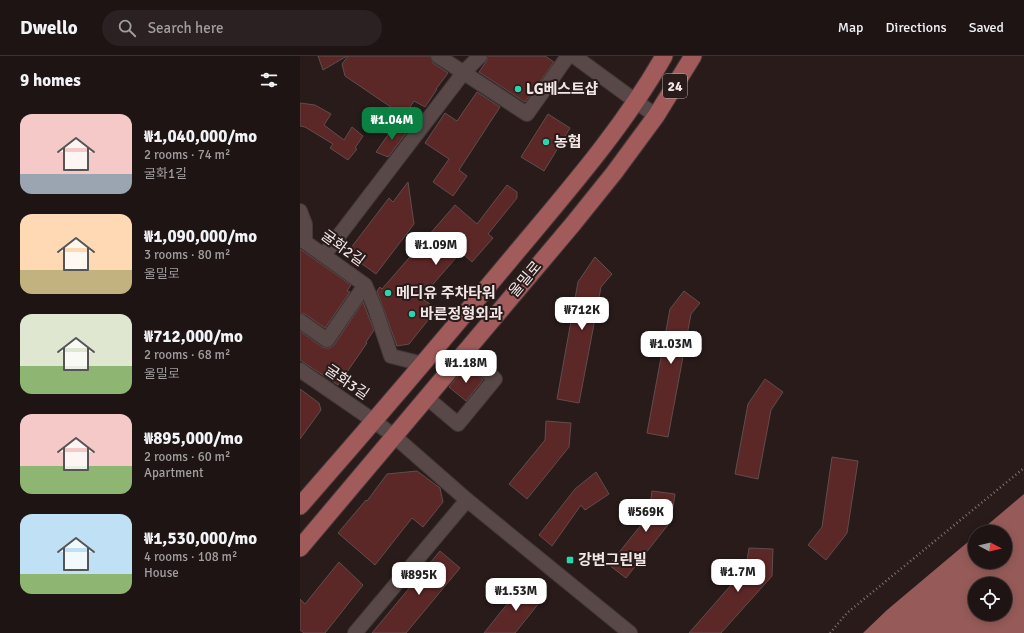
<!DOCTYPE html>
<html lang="en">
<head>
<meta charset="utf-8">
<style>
	:root { --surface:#1e1414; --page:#2b2122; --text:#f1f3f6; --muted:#a19ea0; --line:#3c3334; --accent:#0b8043 }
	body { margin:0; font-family:Signika,"Noto Sans KR",sans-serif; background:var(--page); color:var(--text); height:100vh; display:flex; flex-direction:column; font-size:15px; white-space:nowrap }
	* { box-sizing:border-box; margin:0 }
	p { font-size:13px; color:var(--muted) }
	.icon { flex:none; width:22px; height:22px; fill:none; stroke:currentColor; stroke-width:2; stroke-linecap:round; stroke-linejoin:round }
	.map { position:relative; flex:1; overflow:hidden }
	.panel { display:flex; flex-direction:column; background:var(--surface); width:300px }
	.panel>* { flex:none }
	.needle { width:26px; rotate:97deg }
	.fabs { position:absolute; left:668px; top:469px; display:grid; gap:8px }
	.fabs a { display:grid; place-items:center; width:44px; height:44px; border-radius:50%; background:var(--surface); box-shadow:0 2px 10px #0003,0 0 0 1px var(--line); font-size:20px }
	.price { position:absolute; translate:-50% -34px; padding:0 9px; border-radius:8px; background:#fff; color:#222; font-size:13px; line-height:26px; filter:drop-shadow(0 1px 2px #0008) }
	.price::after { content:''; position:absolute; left:50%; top:24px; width:12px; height:9px; margin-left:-6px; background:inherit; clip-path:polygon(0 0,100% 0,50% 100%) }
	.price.selected { background:var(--accent); color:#fff }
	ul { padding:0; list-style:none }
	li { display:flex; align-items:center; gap:12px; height:100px; padding:0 20px }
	li span { display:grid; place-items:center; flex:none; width:112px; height:80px; border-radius:12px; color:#555 }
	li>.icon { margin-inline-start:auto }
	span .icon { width:48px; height:48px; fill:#fffc; stroke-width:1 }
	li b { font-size:17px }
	h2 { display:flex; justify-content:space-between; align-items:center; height:48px; padding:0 20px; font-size:17px }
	header { display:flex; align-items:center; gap:24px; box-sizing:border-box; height:56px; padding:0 20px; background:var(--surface); border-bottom:1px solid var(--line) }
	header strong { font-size:19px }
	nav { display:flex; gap:22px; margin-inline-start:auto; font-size:14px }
	.search { width:280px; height:36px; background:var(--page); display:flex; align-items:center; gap:10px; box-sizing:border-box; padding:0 14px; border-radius:22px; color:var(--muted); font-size:15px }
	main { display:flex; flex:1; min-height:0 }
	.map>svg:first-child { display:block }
	.water { fill:#965b59; fill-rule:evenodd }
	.building { fill:#5c2727; stroke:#5e4e4d }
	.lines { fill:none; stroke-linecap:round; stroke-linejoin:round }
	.minor-casing { stroke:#423837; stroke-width:16 }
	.major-casing { stroke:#423837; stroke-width:19 }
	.path { stroke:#817675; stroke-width:2.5; stroke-dasharray:1 3; stroke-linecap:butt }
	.minor { stroke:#584847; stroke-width:14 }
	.major { stroke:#a05b5a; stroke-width:17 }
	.poi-dot { fill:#29d5ad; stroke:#281b1a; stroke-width:1.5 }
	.labels { text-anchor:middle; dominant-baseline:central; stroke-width:4; stroke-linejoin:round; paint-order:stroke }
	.shield { fill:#281b1a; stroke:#b5aaaa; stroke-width:1 }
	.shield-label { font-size:14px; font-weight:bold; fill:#f1e7e7 }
	.poi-label { font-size:15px; font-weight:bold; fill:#f1e7e7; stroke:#281b1a; text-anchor:start }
	.street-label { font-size:15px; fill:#f1e7e7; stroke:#281b1a }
</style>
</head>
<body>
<header>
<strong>Dwello</strong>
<div class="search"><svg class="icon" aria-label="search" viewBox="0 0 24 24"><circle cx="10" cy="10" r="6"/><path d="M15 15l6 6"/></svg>Search here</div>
<nav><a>Map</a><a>Directions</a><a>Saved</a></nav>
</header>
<main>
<section class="panel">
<h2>9 homes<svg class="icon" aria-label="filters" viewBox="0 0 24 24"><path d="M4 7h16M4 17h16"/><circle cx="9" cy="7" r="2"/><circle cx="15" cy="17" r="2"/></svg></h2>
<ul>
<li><span style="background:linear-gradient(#f6c9c9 75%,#9aa5b1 0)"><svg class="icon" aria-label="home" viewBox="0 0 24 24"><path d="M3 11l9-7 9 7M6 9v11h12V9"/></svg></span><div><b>₩1,040,000/mo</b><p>2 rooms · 74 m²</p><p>굴화1길</p></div></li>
<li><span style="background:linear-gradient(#ffd9b3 70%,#c2b280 0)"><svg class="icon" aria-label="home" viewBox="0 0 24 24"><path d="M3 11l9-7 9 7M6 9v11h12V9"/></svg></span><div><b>₩1,090,000/mo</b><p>3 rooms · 80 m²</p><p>울밀로</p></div></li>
<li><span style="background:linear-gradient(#dfe7d0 65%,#8fb573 0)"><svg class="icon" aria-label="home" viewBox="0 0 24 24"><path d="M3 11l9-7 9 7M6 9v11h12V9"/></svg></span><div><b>₩712,000/mo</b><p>2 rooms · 68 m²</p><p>울밀로</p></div></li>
<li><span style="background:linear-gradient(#f6c9c9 65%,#8fb573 0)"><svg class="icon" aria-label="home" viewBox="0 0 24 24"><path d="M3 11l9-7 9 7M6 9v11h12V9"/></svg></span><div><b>₩895,000/mo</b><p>2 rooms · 60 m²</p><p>Apartment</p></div></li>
<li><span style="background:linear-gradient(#bfe0f5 75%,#8fb573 0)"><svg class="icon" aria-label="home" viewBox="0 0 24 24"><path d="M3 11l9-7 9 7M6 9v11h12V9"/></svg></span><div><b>₩1,530,000/mo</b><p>4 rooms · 108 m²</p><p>House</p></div></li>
</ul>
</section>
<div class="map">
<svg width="724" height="577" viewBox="0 0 724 577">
	<rect width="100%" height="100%" fill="#281b1a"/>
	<path class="water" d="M724,438v139h-161l24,-23 88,-74v26h30v-30h-26zM675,528h30v30h-30z"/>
	<path class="building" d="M18,0h29l-24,14z
		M48,0h82l3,7 15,10 -12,16h1l-12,18 -11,-6 -10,15 -59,-40 -3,-12z
		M188,0h57l9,6 -29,40 -46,-30 7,-10z
		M177,36l23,15 -41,63 8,6 -14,20 -20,-14 16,-23 -24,-16 20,-30 12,8z
		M0,47l15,2 16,9 -7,11 20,15 8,-13 11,9 -8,12 2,1 -9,11 -18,-12 3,-4 -28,-17 -5,-1z
		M248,58l22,14 -26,43 -23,-14z
		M94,70l16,2 -22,29 -12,-5z
		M108,126l6,42 -38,50 -29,-21 42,-55 4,4z
		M207,129l10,7v6l-29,36 5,4 -21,24 -11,-10 -40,46 16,11 -28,35 -12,2 -20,-55 3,-4 2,2 73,-84 22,19z
		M0,193l51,36 -4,6 3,1 -25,36 -20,-14 -5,-1z
		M295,201l17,17 -11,13 -22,116 -22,-4 21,-117z
		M384,235l16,12 -9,11 -23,123 -21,-4 23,-124z
		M63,246l11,28 -8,12 1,1 -29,42 -38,-25v-29l22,16 4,1h4l4,-3z
		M166,310l17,14 -17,21 -17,-14z
		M465,323l18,13 -12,18 -13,69 -23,-5 13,-70z
		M0,333l19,14 2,7 -21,29z
		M246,365l25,2 -2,24 -42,52 -18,-15 36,-44z
		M532,401l26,4 -11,72 -21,27 -18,-15 14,-18z
		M117,415l23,17 3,14 -20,25 -11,-9 -37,47 -37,-32 28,-33 1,1 20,-27z
		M296,416l13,22 -24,16 -4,-5 -29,41 -13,-11 36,-46z
		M352,435l23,3 -4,27 -45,57 -17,-13 40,-50z
		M449,492l24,1 -1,27 -51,57h-32l57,-65z
		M140,495l20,17 -54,65h-34z
		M39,506l24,23 -38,48h-21l-4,-3v-31l5,5z
		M224,527l19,15 -28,35h-31z"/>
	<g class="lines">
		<g class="minor-casing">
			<path id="minor" d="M138,0l89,58 41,-58
				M274,0l82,60
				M0,155l5,13v18l60,43 10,23 16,48 32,8
				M24,199l140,-183 16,-16
				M0,265l27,19 38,-55
				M0,314l74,51 20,15 73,64 163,133
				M126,341l32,27 37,-45 -32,-27
				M55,577l112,-133"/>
		</g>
		<g class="major-casing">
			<path id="major" d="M0,450c71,-81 141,-163 210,-246 54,-65 112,-130 154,-204
				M0,492l273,-324 41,-51 42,-57 37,-60"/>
		</g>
		<path class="path" d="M530,577l17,-20 177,-145"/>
		<use href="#minor" class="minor"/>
		<use href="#major" class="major"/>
	</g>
	<g class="poi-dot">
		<circle cx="218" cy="33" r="4"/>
		<circle cx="246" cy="86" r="4"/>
		<circle cx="88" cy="237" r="4"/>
		<circle cx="112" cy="258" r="4"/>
		<rect x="266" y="500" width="8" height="8" rx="2"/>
	</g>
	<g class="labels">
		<rect class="shield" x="363" y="18" width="24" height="24" rx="3"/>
		<g class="shield-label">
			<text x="375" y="30">24</text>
		</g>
		<g class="poi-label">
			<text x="226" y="33">LG베스트샵</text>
			<text x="254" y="86">농협</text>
			<text x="96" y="237">메디유 주차타워</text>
			<text x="120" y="258">바른정형외과</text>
			<text x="278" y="504">강변그린빌</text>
		</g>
		<g class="street-label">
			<text transform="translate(43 192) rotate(36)">굴화2길</text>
			<text transform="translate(225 223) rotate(-50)">울밀로</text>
			<text transform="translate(47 326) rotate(34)">굴화3길</text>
		</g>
	</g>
</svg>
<div class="fabs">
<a><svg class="needle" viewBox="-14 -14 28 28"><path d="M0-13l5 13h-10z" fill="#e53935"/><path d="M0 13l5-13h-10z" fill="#a19ea0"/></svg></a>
<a><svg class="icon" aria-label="locate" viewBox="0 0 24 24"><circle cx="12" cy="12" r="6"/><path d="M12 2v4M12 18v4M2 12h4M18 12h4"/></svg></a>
</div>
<b class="price selected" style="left:92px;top:85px">₩1.04M</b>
<b class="price" style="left:136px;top:210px">₩1.09M</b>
<b class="price" style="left:282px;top:275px">₩712K</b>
<b class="price" style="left:371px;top:309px">₩1.03M</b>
<b class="price" style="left:166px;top:328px">₩1.18M</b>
<b class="price" style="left:346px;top:477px">₩569K</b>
<b class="price" style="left:438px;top:537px">₩1.7M</b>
<b class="price" style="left:119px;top:540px">₩895K</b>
<b class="price" style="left:216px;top:556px">₩1.53M</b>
</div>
</main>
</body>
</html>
